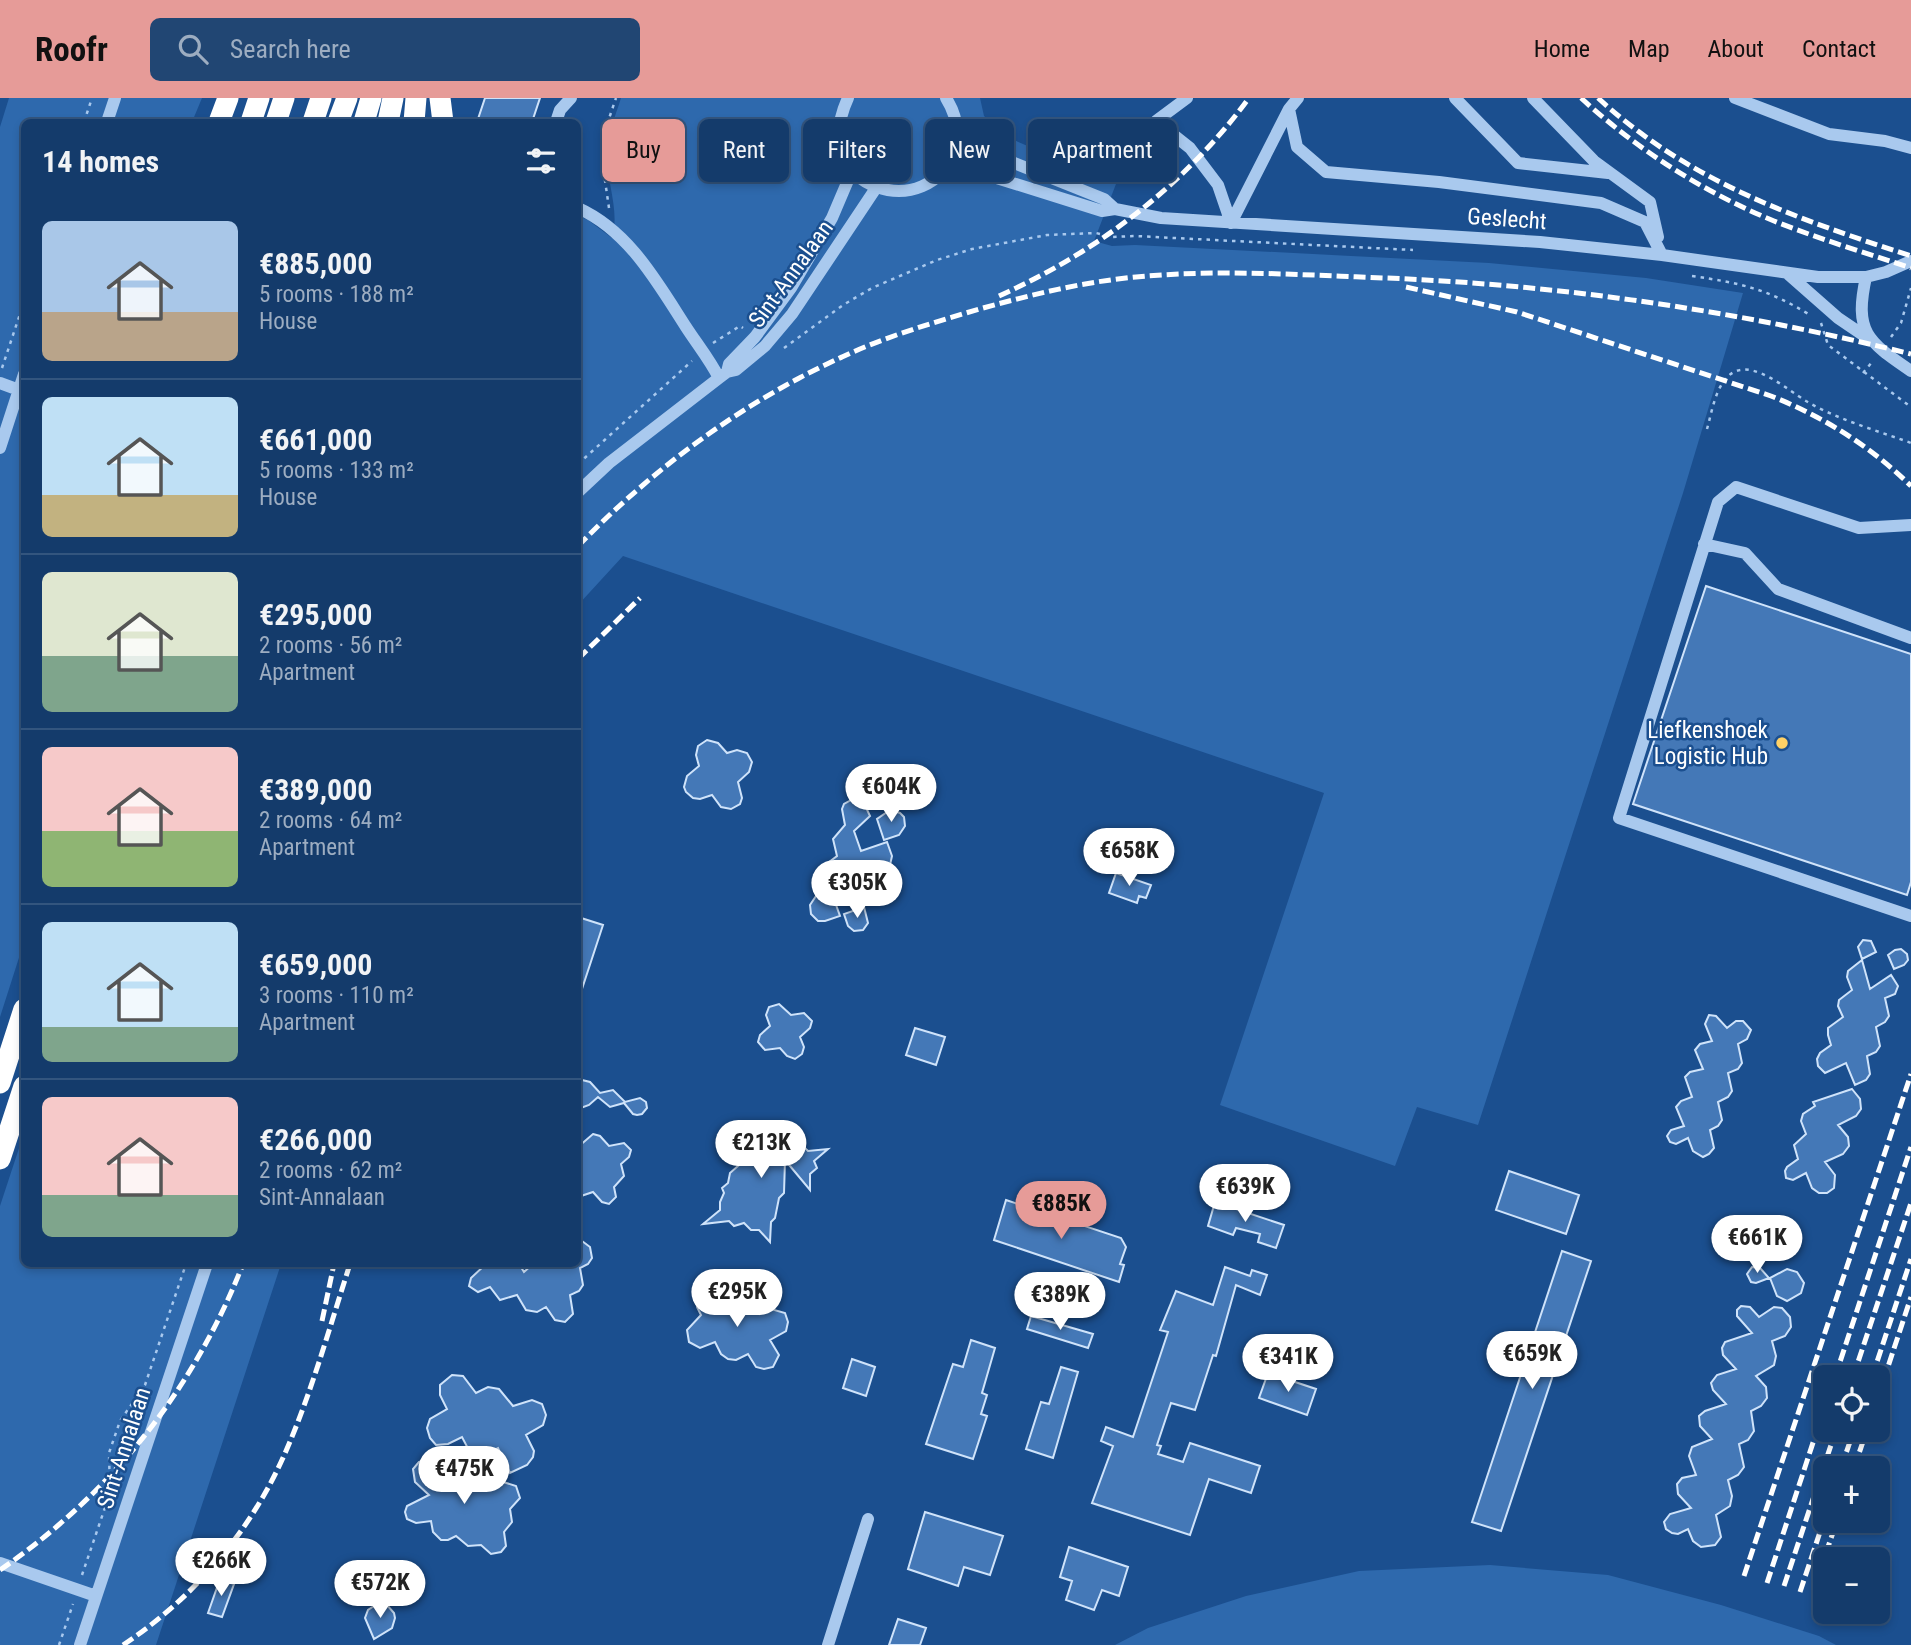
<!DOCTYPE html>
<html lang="en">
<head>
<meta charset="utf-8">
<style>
	:root { --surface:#143b6b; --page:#214673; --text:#f1f3f6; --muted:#9dadc1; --line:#33557e; --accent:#e69b98 }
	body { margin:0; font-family:"Roboto Condensed",sans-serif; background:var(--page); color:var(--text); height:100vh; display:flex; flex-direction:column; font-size:26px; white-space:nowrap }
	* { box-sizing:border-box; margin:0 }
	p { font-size:23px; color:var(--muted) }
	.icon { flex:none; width:38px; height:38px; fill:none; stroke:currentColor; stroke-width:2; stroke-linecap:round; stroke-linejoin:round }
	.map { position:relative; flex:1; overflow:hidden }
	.drawer { position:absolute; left:21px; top:21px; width:560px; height:1148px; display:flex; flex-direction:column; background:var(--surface); border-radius:10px; box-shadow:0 4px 10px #0003,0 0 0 2px var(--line) }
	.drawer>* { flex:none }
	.hud { position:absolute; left:602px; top:21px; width:665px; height:63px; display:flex; gap:14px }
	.controls { position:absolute; left:1813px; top:1267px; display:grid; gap:14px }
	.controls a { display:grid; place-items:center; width:77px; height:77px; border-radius:10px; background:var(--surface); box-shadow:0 4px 10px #0003,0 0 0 2px var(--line); font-size:35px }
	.price { position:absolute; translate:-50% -60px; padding:0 16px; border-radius:24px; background:#fff; color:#222; font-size:23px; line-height:46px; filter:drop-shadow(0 2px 4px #0008) }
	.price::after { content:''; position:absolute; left:50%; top:42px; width:21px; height:16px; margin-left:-10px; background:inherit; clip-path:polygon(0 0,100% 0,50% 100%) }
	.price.active { background:var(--accent); color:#111 }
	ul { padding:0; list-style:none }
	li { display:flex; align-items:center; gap:21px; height:175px; padding:0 21px }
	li+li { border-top:2px solid var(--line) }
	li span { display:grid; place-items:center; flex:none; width:196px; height:140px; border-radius:10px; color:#555 }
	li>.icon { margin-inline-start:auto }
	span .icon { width:84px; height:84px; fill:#fffc; stroke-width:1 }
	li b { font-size:30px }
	h2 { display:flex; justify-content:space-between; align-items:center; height:84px; padding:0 21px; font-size:30px }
	.chip { padding:0 24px; border-radius:10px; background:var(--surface); box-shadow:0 4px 10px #0003,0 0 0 2px var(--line); font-size:24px; line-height:63px }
	.chip.active { background:var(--accent); color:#111 }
	header { display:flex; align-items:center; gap:42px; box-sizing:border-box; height:98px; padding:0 35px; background:var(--accent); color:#111 }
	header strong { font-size:33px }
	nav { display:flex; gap:38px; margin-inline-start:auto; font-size:24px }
	.search { width:490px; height:63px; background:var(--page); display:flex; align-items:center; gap:18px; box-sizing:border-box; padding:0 24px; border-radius:10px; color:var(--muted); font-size:26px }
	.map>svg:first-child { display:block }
	.green { fill:#2e69ad }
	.building { fill:#4478b7; stroke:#cfe3fa; stroke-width:2 }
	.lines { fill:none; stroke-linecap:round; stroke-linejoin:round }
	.path { stroke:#a9c9ee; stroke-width:2.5; stroke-dasharray:3.5 5; stroke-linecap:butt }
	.minor { stroke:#a9c9ee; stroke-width:12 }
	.highway { stroke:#fff; stroke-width:21 }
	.rail { stroke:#fff; stroke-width:5; stroke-dasharray:12 5; stroke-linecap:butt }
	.poi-dot { fill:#ffd166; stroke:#1b4f8f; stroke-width:2.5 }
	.labels { text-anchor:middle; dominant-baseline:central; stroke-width:5; stroke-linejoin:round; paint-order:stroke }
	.street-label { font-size:23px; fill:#fff; stroke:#1b4f8f }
	.poi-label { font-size:23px; fill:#fff; stroke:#1b4f8f; text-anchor:end }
</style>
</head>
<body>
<header>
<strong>Roofr</strong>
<div class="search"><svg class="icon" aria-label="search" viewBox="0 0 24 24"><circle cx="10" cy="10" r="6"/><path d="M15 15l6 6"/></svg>Search here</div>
<nav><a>Home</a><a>Map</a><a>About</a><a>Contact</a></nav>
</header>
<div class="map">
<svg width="1911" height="1547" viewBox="0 0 1911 1547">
	<rect width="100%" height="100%" fill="#1b4f8f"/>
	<path class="green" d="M9,0h193l-10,24h-168v820l-24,75v-890z
		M621,0h359l4,18 23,21 109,47 -22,57 18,5 23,-1 354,18 157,15 97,15 -60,200 -205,632 -61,-18 -22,59 -175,-61 104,-312 -701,-237 -45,49v-389l10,4 24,18c8,-27 -5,-54 -5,-82 0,-20 8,-39 14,-58z
		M24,1035v131h257l-125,381h-156v-439z
		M1490,1467l118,10 113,30 98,31 17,9h-721l33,-17 98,-32 113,-25z"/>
	<path class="building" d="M485,0h55l-8,24h-55z
		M1706,488l205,68v228l-4,13 -274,-91z
		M707,642l11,3 9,10 10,-3 10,3 5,9 -3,10 -11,10 4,16 -2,6 -9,5 -10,-2 -9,-12 -12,4 -7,-1 -7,-6 -2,-5 3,-11 12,-10 -3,-11 2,-9z
		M853,701l10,2 7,15 -16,15 7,20 26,-9 5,14 -2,9 -4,3 -12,3 6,16 -2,8 -15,8 -9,-24 -27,9 -5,-13 3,-10 12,-9 -4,-17 12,-14 -3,-16 2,-5z
		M890,712l10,3 4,4 1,9 -6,9 -15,5 -7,-21z
		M1116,775l35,12 -5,13 -7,-2 -2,7 -28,-10z
		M831,793l9,25 -15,5h-7l-7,-7 -1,-9 6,-9z
		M864,809l4,16 -5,7 -9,1 -6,-5 -4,-12z
		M578,819l25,8 -23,70h-2z
		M1863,842l8,1 5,11 -14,7 -4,-12z
		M1901,851l6,5 1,6 -4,5 -10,4 -6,-14 7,-5z
		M1862,862l8,29 21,-14 7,11 -3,8 -10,4 4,18 -4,6 -9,5 4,19 -4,6 -9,4 3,18 -4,6 -11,5 -9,-22 -21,10 -7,-7 -1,-7 3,-6 11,-8 -3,-10v-7l15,-11 -5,-11 1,-6 13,-10 -5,-13 1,-6z
		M779,906l12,11 13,-2 8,8 -2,7 -10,9 4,10 -2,7 -7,5 -8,-3 -7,-8 -15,2 -7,-8 2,-7 10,-9 -4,-11 3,-8z
		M1709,917l7,1 11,12 9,-7h7l8,9 -4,9 -9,5 4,19 -4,6 -10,4 4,18 -4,6 -10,5 4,18 -4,6 -8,4 4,18 -5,6 -6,3 -10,-6 -5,-13 -12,6 -6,-2 -3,-6 4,-6 13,-4 -8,-19 5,-6 11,-4 -7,-20 5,-5 13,-3 -8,-19 5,-6 12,-3 -7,-17z
		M915,930l30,9 -9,28 -30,-10z
		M578,981l12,3 10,11 13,-3 12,12 15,-4 6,4 1,6 -5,6 -5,1 -4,-1 -9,-11 -14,4 -12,-10 -9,8 -11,4z
		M1852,991l8,10 1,10 -5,7 -18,9 10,12 1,9 -6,8 -18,8 10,13 -1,13 -7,5h-8l-7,-5 -6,-15 -13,7 -7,-2 -1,-7 2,-4 11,-8 -4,-14 12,-11 -5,-13 2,-7 12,-8 -2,-4z
		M742,1027l11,7 8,-1 4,7 9,1 8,4 7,-3 7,9 8,-2 4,4 20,-2 -14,12 3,7 -7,6v16l-25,-30 -1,33 -5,5 -4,20 -4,4 -1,20 -11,-12h-8l-7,-7 -10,3 -5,-5 -26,3 17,-14v-8l4,-9 -2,-5 6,-5 2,-10 8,-7 -5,-10 5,-4v-8l4,-4z
		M593,1036l7,2 9,10 15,-3 7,7 -2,7 -8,7 3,12 -10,11 2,10 -7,7 -7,-2 -9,-10 -15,5v-50z
		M1509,1073l70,24 -13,39 -70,-24z
		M1006,1102l115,38 5,9 -6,17 4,1 -5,17 -125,-42z
		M1215,1104l69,23 -8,23 -18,-6 2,-8 -24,-6 -3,7 -25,-9z
		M578,1140l12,9 2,11 -4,6 -8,4 3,17 -4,6 -9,4 3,19 -8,8 -10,-2 -9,-13 -9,5 -11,-2 -9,-15 -17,5 -10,-13 -12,5 -9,-6 2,-8 15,-14h33l5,8 9,-8h45z
		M1562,1153l29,10 -90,270 -29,-9z
		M1225,1169l25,9 2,-6 15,5 -7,20 -24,-10 -20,71 -3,-1 -18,55 -24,-7 -14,42 4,1 -3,8 25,8 7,-19 70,23 -9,27 -42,-14 -19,56 -98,-32 21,-57 -12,-5 5,-14 27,10 35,-105 -8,-2 16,-39 37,14z
		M1752,1169l8,1 9,10 -13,5 -5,-1 -4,-8z
		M1787,1171l10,3 7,11 -3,10 -14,8 -10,-5 -7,-18z
		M707,1191l13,4 8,12 17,-6 8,4 7,11 11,-5 14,4 3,9 -2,9 -16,9 9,15 -6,12 -9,2 -8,-2 -8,-13 -12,6 -8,-1 -7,-5 -6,-12 -15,6 -11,-6 -2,-12 14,-15 -4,-8v-9z
		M1741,1208l9,1 9,10 15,-10 8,1 8,9 1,10 -6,9 -13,5 4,15 -2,9 -18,11 10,11 1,11 -6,8 -10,5 3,20 -6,9 -9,4 5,23 -6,8 -10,5 4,16 -2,10 -14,9 5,22 -6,8 -14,2 -8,-6 -5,-12 -10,5 -6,-1 -6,-4 -2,-7 6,-8 21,-6 -13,-14 -1,-10 5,-6 14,-3 -7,-19 3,-9 20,-8 -12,-13 -1,-10 6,-5 21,-7 -13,-14 -2,-7 6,-8 19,-6 -13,-14 -1,-7 3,-6 27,-9 -15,-17v-6z
		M1031,1218l62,18 -5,14 -61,-19z
		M971,1242l24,8 -13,45 5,2 -6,19 6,2 -14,43 -47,-15 27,-80 10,3z
		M852,1261l23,8 -9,29 -23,-8z
		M1061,1269l17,5 -25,86 -27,-9 15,-47 8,2z
		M1268,1275l48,16 -9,26 -48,-17z
		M452,1277l11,1 13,17 12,-6 11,2 14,17 19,-6 10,4 4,11 -3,10 -17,10 8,16 -1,6 -6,8 -17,8 -12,-25 -24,12 -12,-23 -14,7 -12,1 -6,-7 -3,-10 3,-9 17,-10 -7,-14v-10z
		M434,1361l12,19 12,-10 58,18 4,12 -10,11 2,13 -8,10 2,14 -5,6 -10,2 -10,-9 -13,1 -12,-10 -8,4h-7l-8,-8 -2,-11 -15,2 -9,-4 -2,-7 2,-6 22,-11 -14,-13 -2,-13 6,-7z
		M925,1414l78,24 -13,39 -26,-8 -6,19 -50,-17z
		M1069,1449l59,20 -9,29 -17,-6 -8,20 -28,-10 6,-19 -12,-4z
		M220,1481l14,5 -12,33 -14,-4z
		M377,1506l10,1 7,8 1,5 -3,10 -18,11 -9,-21 3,-8z
		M898,1521l28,9 -6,17h-31z"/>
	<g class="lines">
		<path class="path" d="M84,24l8,-24
			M609,110l-7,-48v-21l14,-41
			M1692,178c48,7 76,13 118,39
			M1821,225l7,22 83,62
			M1891,239l10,-14 10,-35
			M713,245l27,-17 3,2
			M784,250l59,-43 29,-17 65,-28 35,-11 75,-14 49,-2 17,4 22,-1 278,14
			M2,270l22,-66
			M1863,275l9,-11
			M1707,331c5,-17 9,-48 27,-57 21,-11 54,18 72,29 32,19 70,29 105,42
			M578,366l114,-103
			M82,1477l28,-82 -1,-40 11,-32 25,-36 41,-121
			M59,1547l14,-41"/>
		<path class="minor" d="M848,0c-43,93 84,127 106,51 6,-18 2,-35 -8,-51
			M1187,0l-31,23 34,27 28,37 13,38
			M1455,0l63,65 90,10
			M1533,0l61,63 56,41 8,35
			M1735,0l94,36 56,7 26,7
			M1289,11l8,38 29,25 113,10 162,21 44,19 17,33
			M107,24l8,-24
			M556,24l4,-12 11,-12
			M957,42l147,59 11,10
			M947,68l40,9 115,36 13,-2 46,9 379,24 122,13 156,22h48l20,-5 25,-11
			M578,110c51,23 79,74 108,119 11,17 24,33 33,51
			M1231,125l58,-114 9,-11
			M1788,176l50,44 31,21
			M1866,179c-12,55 1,64 45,94
			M727,274l2,-8 26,-27 36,-49 41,-70 20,-47
			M0,285l19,7
			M0,350l24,-74
			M578,394l31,-29 110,-85 8,-6 9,-2 29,-24 27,-32 84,-126
			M1911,427l-52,3 -123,-41 -18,15 -99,316 292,98
			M1704,446l41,9 33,36 133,49
			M0,1465l96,33
			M80,1547l127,-381
			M828,1547l40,-126"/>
		<path class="highway" d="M440,0l3,24
			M219,24l9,-24
			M251,24l8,-24
			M276,24l8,-24
			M313,24l8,-24
			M338,24l9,-24
			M364,24l7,-24
			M388,24l5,-24
			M414,24l2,-24
			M0,985l24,-74
			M0,1061l24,-73"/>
		<path class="rail" d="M1581,0c57,52 122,94 193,123 45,18 92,32 137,47
			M1598,0c93,85 197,120 313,158
			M1406,189l111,25 254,84c53,21 99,50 140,90
			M999,198c98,-44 186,-111 250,-198
			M578,448c76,-78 165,-144 264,-189 45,-21 93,-35 141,-49 51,-14 100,-26 153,-31 83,-8 166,-2 249,1 178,7 353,33 526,76
			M578,561l62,-61
			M322,1223l12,-57
			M1835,1279l76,-230
			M1853,1279l58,-174
			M1872,1279l39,-118
			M1878,1299l33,-100
			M1841,1370l13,-38
			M1854,1370l13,-38
			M0,1472c111,-76 194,-181 243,-306
			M1820,1472l17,-49
			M1744,1478l167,-502
			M1767,1485l58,-177
			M1784,1488l52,-156
			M1800,1494l25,-75
			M123,1547c72,-48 129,-115 163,-194 26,-60 44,-125 64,-187"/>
	</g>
	<circle class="poi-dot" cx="1782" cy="645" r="7"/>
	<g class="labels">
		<g class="street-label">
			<text transform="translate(1507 121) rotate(4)">Geslecht</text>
			<text transform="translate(791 176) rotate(-54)">Sint-Annalaan</text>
			<text transform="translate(124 1350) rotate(-72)">Sint-Annalaan</text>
		</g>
		<g class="poi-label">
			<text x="1768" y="632">Liefkenshoek<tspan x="1768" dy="26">Logistic Hub</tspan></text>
		</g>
	</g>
</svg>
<div class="controls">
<a><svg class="icon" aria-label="locate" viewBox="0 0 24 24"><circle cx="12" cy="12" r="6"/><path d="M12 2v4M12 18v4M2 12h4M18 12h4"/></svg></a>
<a>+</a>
<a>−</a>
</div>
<b class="price" style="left:891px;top:726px">€604K</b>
<b class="price" style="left:1129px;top:790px">€658K</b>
<b class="price" style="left:857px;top:822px">€305K</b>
<b class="price" style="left:761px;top:1082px">€213K</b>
<b class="price" style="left:1245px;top:1126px">€639K</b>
<b class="price active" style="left:1061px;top:1143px">€885K</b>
<b class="price" style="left:1757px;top:1177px">€661K</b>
<b class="price" style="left:737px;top:1231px">€295K</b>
<b class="price" style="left:1060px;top:1234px">€389K</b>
<b class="price" style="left:1532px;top:1293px">€659K</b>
<b class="price" style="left:1288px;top:1296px">€341K</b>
<b class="price" style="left:464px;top:1408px">€475K</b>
<b class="price" style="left:221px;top:1500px">€266K</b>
<b class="price" style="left:380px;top:1522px">€572K</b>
<div class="hud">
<a class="chip active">Buy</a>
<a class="chip">Rent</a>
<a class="chip">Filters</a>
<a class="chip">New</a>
<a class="chip">Apartment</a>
</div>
<section class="drawer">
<h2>14 homes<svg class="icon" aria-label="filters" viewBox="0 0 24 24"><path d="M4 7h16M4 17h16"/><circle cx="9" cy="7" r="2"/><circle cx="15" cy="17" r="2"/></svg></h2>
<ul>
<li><span style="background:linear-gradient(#a9c7e8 65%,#b9a48a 0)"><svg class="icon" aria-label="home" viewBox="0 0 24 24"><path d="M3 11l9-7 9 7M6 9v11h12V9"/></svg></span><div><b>€885,000</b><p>5 rooms · 188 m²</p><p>House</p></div></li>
<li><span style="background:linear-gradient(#bfe0f5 70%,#c2b280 0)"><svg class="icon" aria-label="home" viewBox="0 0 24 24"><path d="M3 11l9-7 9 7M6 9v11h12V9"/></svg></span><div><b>€661,000</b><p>5 rooms · 133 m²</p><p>House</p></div></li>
<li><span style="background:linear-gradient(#dfe7d0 60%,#7fa58c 0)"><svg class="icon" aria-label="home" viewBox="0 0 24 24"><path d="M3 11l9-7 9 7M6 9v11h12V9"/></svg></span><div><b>€295,000</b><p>2 rooms · 56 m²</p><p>Apartment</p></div></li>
<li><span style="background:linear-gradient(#f6c9c9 60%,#8fb573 0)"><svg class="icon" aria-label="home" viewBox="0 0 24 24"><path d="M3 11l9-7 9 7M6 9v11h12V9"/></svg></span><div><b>€389,000</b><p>2 rooms · 64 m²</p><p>Apartment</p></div></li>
<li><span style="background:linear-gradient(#bfe0f5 75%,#7fa58c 0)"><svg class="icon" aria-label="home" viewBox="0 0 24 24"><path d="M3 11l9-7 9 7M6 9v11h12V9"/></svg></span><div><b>€659,000</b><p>3 rooms · 110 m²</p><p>Apartment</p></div></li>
<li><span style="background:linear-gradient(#f6c9c9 70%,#7fa58c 0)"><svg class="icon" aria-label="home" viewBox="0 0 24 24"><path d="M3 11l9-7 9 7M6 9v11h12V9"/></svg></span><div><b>€266,000</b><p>2 rooms · 62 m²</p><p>Sint-Annalaan</p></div></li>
</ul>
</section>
</div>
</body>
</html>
